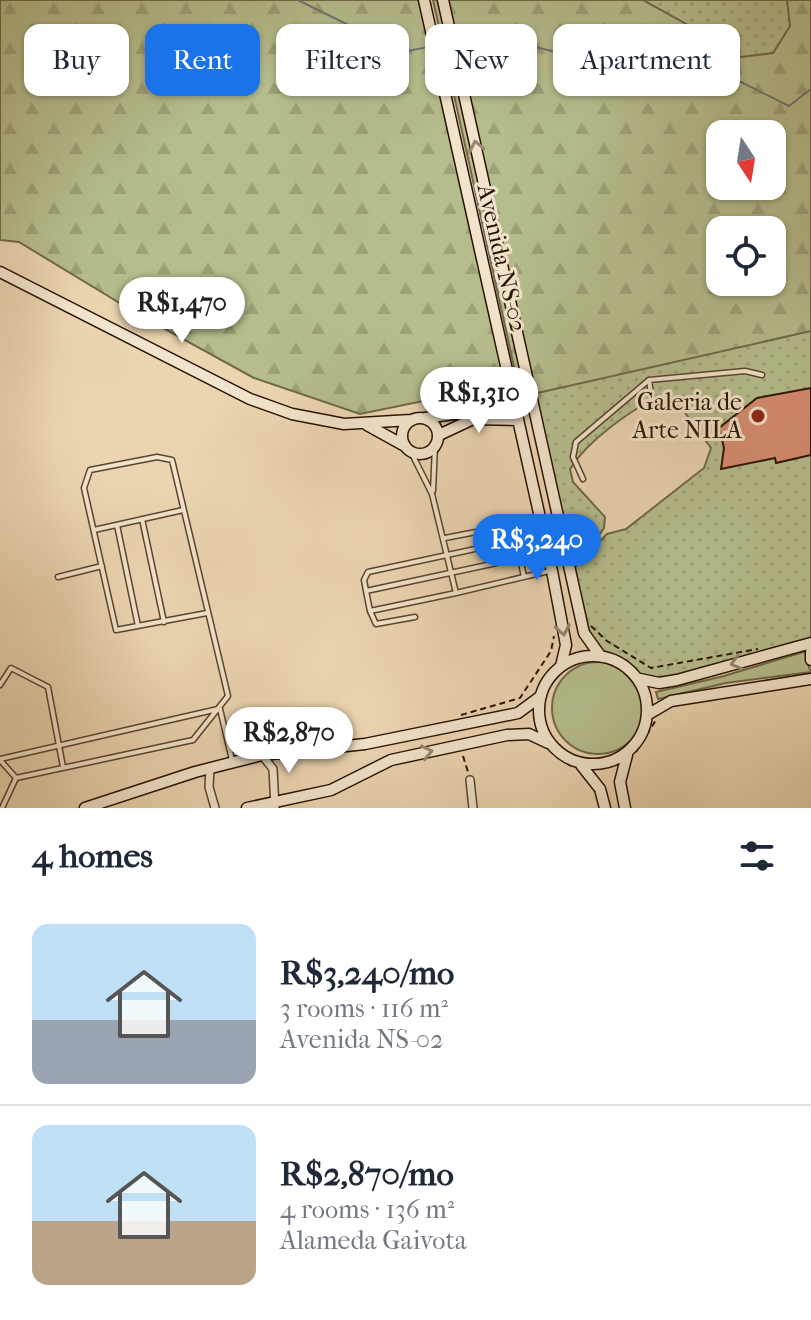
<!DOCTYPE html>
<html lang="en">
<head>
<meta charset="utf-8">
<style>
	:root { --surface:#fff; --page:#f2f2f3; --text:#1f2937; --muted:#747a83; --line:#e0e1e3; --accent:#1a73e8 }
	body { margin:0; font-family:"IM FELL French Canon",serif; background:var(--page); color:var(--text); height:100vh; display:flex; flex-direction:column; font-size:30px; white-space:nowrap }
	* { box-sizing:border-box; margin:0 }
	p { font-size:26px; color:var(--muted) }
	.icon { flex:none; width:44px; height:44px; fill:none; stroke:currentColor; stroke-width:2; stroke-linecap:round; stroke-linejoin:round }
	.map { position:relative; height:808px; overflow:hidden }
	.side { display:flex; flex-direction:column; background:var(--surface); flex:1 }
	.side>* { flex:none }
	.top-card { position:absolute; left:24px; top:24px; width:764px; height:72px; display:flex; gap:16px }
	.needle { width:52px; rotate:168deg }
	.fabs { position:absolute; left:706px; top:120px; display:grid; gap:16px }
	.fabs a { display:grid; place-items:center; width:80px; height:80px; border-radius:16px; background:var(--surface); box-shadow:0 2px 6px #0004; font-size:40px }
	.price { position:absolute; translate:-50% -68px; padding:0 18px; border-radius:28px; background:#fff; color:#222; font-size:26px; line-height:52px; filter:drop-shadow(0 2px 4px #0008) }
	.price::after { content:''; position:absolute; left:50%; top:48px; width:24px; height:18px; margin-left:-12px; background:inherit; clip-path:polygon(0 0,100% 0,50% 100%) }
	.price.on { background:var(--accent); color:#fff }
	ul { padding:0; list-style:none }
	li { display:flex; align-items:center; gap:24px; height:200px; padding:0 32px }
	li+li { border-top:2px solid var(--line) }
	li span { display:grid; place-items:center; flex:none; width:224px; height:160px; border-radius:16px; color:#555 }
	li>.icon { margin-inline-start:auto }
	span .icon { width:96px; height:96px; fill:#fffc; stroke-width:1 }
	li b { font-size:34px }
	h2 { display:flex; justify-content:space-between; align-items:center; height:96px; padding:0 32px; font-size:34px }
	.tag { padding:0 28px; border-radius:16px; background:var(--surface); box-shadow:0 2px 6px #0004; font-size:28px; line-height:72px }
	.tag.on { background:var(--accent); color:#fff }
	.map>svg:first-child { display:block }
	.grass { fill:#b6bd8d; stroke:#706848; stroke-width:2 }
	.forest { fill:url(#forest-firs); stroke:#706848; stroke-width:2; fill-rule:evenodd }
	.park { fill:url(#park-dots); stroke:#706848; stroke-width:2 }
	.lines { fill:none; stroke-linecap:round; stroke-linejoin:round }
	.stream { stroke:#6f746f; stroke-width:2 }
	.building { fill:#d68c71; stroke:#2a1202; stroke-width:2 }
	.lane-casing { stroke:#5a432e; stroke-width:7 }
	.street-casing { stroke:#5a432e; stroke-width:10 }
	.secondary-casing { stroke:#2a1202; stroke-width:13 }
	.path { stroke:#2a1202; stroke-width:2; stroke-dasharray:6 4; stroke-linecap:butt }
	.lane { stroke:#f2e4cc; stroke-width:4 }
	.street { stroke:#f2e4cc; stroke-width:7 }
	.secondary { stroke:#f2e4cc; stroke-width:10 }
	.oneway { stroke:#988671 }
	.poi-dot { fill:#8f2418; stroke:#f2e4cc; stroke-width:3 }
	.labels { text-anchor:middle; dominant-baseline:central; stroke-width:6; stroke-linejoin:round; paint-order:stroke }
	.street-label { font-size:24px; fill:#2a1202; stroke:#f2e4cc }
	.poi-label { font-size:24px; fill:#2a1202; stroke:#f2e4cc; text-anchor:end }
</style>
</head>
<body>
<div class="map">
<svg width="811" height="808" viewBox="0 0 811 808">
	<defs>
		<pattern id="forest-firs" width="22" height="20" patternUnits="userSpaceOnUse" patternTransform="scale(2)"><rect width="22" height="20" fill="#b6bd8d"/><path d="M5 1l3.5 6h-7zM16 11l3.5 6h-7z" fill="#9da178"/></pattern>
		<pattern id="park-dots" width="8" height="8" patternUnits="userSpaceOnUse" patternTransform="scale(2)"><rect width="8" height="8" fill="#b6bd8d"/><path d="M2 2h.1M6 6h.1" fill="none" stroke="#9da178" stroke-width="1.8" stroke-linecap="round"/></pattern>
	</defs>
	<rect width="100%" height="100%" fill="#ebd5b1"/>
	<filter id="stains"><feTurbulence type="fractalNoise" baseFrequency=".0025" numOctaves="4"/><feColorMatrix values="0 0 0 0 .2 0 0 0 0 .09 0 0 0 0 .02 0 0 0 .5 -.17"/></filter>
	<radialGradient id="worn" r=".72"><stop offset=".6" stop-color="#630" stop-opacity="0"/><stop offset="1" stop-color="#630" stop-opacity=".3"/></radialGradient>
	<path class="grass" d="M810,650l-3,12 4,10 -85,11 -68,16 -2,-7 68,-16z
		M552 708a46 46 0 1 1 92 0a46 46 0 1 1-92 0Z"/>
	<path class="forest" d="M0,0h424l87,383 -151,31 -106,-36 -113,-62 -122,-74 -19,-2z
		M433,0h378v337l-289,66zM720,134h52v52h-52zM720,230h52v52h-52z"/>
	<path class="park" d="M643,0h144l3,26 -17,27 -32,4 -16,-6 -10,-11z
		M811,331v310l-152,41 -18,-5 -50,-34 -18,-64 2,-12 32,-33 19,-5 78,-61 7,-20 -31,-42 -23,-10c-30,18 -68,43 -87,73l3,13 32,35 -1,11 -10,14 -17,2 -13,-10 -31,-140z"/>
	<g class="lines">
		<path class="stream" d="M298,0l105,52 25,-5
			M458,42l32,-6 152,37 99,9 48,24 22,-17"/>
	</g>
	<path class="building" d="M811,388v67l-35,8 -1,-5 -54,11 3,-21 -5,-20 38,-30z"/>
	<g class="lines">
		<g class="lane-casing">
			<path id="lane" d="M649,380l4,27
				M410,450l22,44 24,99 93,-22
				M583,479l-10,-22 3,-15 73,-62 96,-9 17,4
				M433,491l2,-45
				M142,519l22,103
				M117,525l21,101
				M94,530l89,-20
				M445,538l62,-12 6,3 3,10
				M520,558l4,19
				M58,577l44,-11
				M366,591l-2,-11 4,-8 149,-32 3,18 -154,33 4,20 86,-18
				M370,611l6,13 39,-7
				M0,685l11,-17 37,19 15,80
				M220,709l12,51
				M0,759l218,-50
				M0,760l16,18
				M16,778l177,-38 35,-44 -56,-236 -15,-3 -67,13 -6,18 32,142 91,-17
				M2,808l14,-30"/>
		</g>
		<g class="street-casing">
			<path id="street" d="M262,755l11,14 2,39
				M210,768l-1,19 6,21
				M470,780l3,28"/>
		</g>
		<g class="secondary-casing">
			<path id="secondary" d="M424,0l128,571 14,74 -5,21
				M443,0l141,633 15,21
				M0,272l250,127 42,15 52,10 67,-4
				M402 436a18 18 0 1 1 36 0a18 18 0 1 1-36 0Z
				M425,418l57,-8 30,-19
				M367,425l38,21
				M439,435l34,-16 45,1
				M811,652v8
				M539 710a54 54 0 1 1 108 0a54 54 0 1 1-108 0Z
				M640,679l19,4 18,-3 134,-37
				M647,715l24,-14 140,-22
				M581,765l19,24 5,19
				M85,808l110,-36 67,-17 103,-11 153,-31 23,-17
				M247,808l84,-18 60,-30 116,-25 22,-1 19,9
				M625,808l-5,-26 7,-27"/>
		</g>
		<path class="path" d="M591,626l16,15 44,27 107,-19
			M461,715l59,-17 31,-47 3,-15
			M551,750l20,16
			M636,752l20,-32
			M463,756l5,16"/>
		<use href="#lane" class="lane"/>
		<use href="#street" class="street"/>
		<use href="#secondary" class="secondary"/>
	</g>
	<defs><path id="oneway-chevron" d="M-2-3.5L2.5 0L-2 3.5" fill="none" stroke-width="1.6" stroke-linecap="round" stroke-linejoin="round" transform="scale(2)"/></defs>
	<g class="oneway">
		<use href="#oneway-chevron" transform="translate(476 146) rotate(-102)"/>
		<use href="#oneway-chevron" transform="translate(563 630) rotate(80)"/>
		<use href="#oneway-chevron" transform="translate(736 663) rotate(164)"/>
		<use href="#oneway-chevron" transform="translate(427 752) rotate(-13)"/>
	</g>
	<circle class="poi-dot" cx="758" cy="416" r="8"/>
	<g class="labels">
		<g class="street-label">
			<text transform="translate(502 258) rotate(77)">Avenida NS-02</text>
		</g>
		<g class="poi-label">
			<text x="742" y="402">Galeria de<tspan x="742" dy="28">Arte NILA</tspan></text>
		</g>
	</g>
	<rect width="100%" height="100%" filter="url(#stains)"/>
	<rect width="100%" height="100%" fill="url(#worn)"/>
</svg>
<div class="fabs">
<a><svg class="needle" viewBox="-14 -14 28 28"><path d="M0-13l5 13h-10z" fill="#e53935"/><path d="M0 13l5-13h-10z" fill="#747a83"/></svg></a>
<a><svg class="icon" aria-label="locate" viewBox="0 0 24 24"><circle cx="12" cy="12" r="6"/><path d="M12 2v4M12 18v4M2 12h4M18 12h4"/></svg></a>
</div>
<b class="price" style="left:182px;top:345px">R$1,470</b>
<b class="price" style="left:479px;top:435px">R$1,310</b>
<b class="price on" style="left:537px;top:582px">R$3,240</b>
<b class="price" style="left:289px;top:775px">R$2,870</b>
<div class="top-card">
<a class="tag">Buy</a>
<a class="tag on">Rent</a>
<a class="tag">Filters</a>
<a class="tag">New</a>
<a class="tag">Apartment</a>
</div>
</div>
<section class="side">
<h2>4 homes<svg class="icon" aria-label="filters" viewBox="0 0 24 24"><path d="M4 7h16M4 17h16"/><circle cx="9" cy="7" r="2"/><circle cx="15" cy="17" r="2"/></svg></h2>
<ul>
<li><span style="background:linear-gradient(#bfe0f5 60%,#9aa5b1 0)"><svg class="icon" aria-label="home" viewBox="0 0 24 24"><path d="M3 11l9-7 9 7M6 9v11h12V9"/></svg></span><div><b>R$3,240/mo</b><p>3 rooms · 116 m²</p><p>Avenida NS-02</p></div></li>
<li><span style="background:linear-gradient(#bfe0f5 60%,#b9a48a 0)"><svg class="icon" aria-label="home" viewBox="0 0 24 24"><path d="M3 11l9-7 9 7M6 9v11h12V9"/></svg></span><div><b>R$2,870/mo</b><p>4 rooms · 136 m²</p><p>Alameda Gaivota</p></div></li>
</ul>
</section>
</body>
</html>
